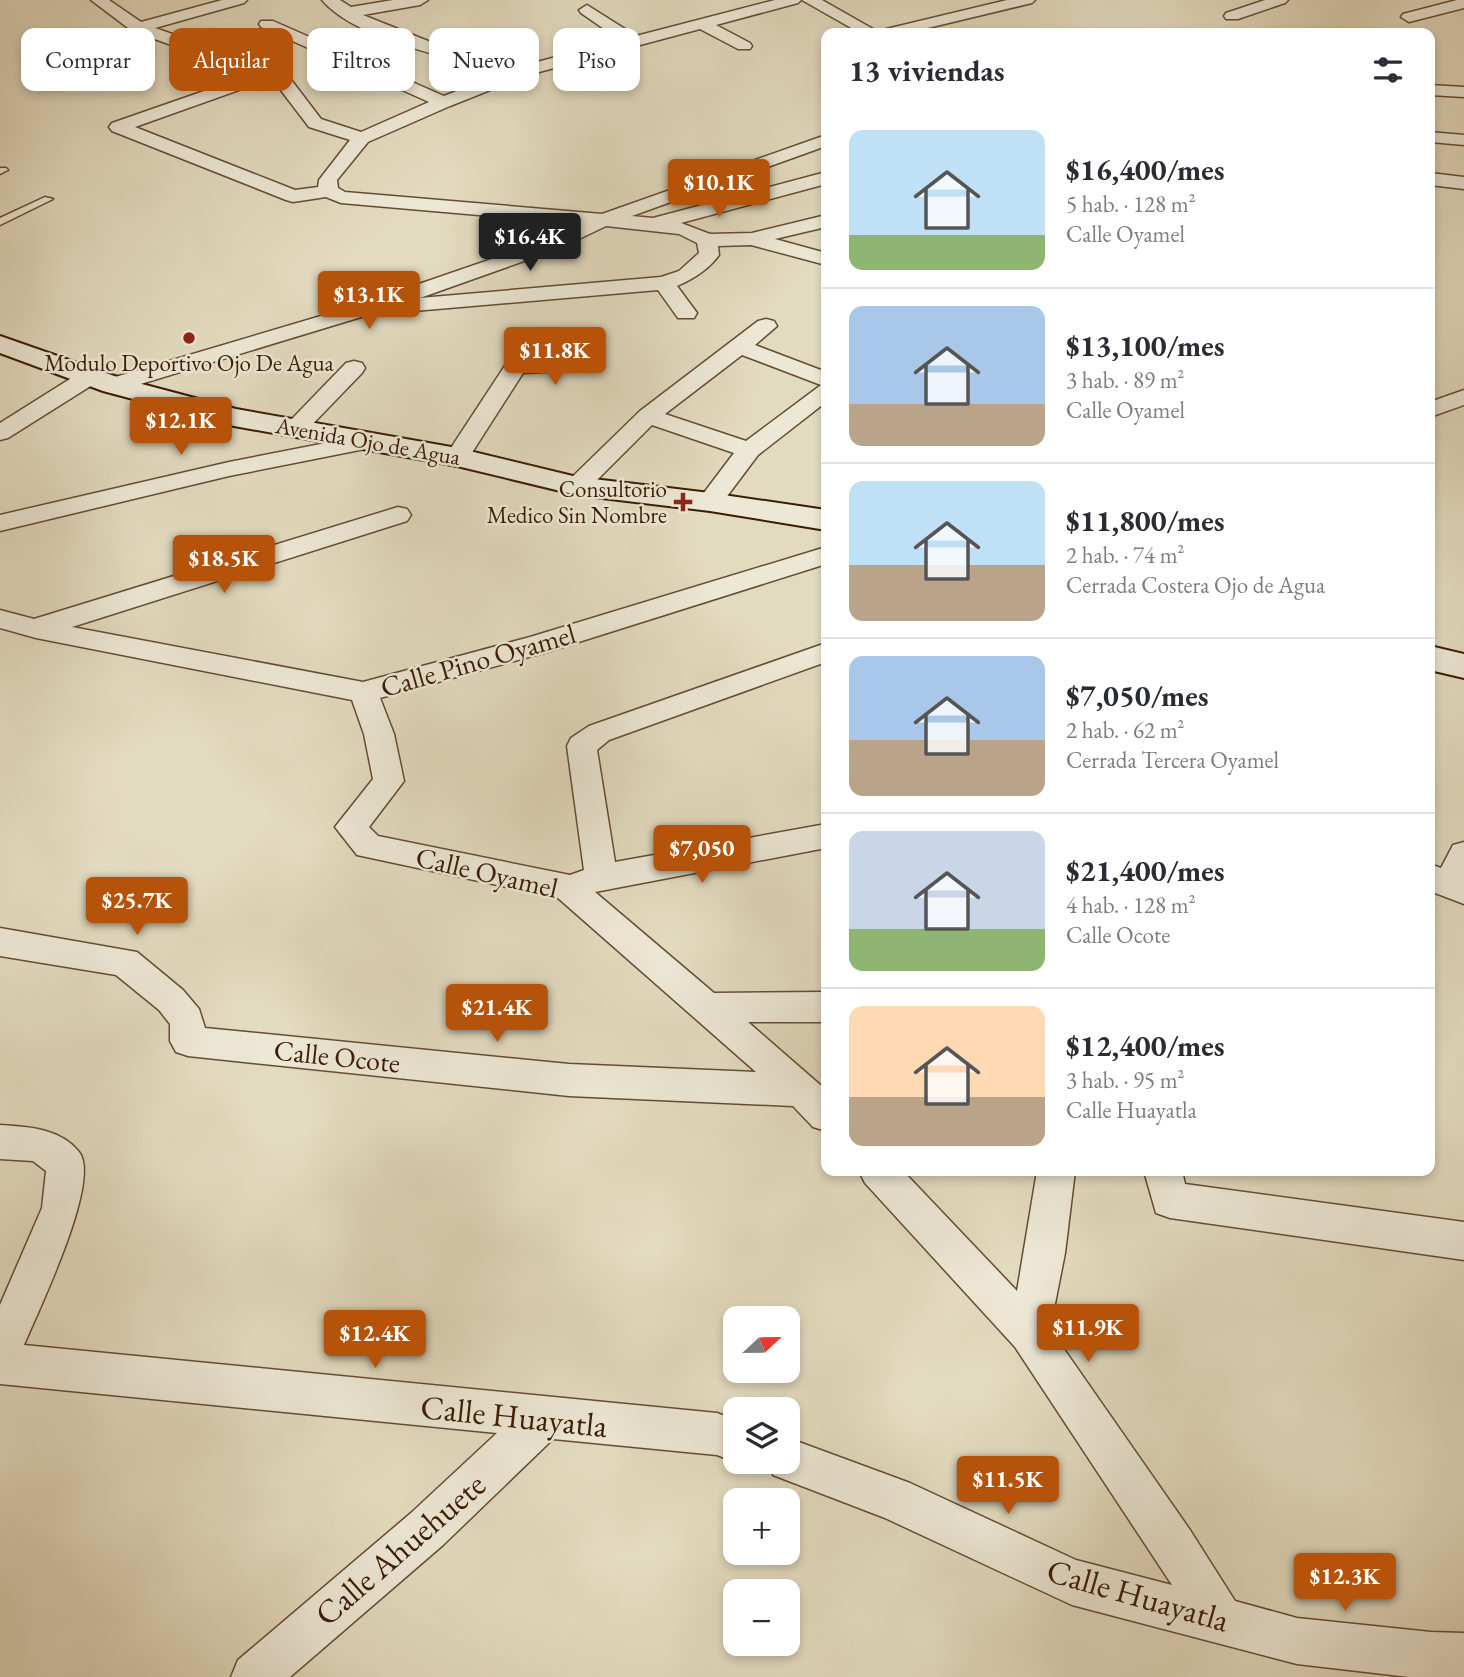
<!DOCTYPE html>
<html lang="es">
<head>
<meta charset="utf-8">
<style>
	:root { --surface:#fff; --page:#f7f7f7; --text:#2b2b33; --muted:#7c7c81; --line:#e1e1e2; --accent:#b45309 }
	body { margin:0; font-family:"EB Garamond",serif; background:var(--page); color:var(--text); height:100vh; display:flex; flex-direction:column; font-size:26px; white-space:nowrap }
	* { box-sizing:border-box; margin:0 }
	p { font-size:23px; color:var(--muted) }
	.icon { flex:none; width:38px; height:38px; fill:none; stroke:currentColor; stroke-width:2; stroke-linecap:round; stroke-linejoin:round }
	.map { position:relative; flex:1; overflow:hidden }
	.side { position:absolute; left:821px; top:28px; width:614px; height:1148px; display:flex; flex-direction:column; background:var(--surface); border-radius:14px; box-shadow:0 4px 10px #0003 }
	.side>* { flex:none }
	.hud { position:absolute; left:21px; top:28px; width:665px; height:63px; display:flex; gap:14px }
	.needle { width:46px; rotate:68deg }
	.buttons { position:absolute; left:723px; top:1306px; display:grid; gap:14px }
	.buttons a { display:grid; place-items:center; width:77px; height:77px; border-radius:14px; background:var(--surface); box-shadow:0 4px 10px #0003; font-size:35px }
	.price { position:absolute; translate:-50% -60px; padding:0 16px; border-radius:7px; background:var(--accent); color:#fff; font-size:23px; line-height:46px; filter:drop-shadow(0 2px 4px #0008) }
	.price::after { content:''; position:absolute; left:50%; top:42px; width:21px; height:16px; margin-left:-10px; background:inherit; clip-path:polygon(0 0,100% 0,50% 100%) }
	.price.on { background:#222; color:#fff }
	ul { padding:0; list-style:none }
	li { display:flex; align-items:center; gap:21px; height:175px; padding:0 28px }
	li+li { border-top:2px solid var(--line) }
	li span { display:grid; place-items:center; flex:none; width:196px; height:140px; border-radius:14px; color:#555 }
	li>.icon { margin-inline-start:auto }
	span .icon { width:84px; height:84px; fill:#fffc; stroke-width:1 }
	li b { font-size:30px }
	h2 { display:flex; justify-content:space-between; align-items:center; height:84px; padding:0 28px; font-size:30px }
	.pill { padding:0 24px; border-radius:14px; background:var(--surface); box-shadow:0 4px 10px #0003; font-size:24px; line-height:63px }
	.pill.on { background:var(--accent); color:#fff }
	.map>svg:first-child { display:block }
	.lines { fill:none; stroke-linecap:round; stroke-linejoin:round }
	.lane-casing { stroke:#644c33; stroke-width:3 }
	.street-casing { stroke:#644c33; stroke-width:3 }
	.secondary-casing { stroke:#3a1c04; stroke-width:4 }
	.lane { fill:#ede8d6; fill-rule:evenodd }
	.street { fill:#ede8d6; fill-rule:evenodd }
	.secondary { fill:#ede8d6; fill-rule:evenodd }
	.poi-dot { fill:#8f2418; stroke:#ede8d6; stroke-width:2.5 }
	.labels { text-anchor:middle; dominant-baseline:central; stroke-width:5; stroke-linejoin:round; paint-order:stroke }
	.far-poi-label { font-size:23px; fill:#3a1c04; stroke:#ede8d6 }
	.far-street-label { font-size:23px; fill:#3a1c04; stroke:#ede8d6 }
	.street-label { font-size:28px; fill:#3a1c04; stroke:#ede8d6 }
	.near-street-label { font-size:33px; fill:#3a1c04; stroke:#ede8d6 }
</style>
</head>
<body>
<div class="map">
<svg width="1464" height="1677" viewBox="0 0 1464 1677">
	<rect width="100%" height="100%" fill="#e3dbc0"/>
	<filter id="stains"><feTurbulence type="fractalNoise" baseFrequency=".00286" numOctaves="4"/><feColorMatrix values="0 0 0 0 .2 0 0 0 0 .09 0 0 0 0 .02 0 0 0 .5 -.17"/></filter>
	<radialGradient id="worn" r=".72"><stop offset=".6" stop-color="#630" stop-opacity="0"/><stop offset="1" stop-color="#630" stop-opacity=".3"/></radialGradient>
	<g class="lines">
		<g class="lane-casing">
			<path id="lane" d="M0,168h6l2,2 -8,4z
				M45,197l8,2 -53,26v-7z"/>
		</g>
		<g class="street-casing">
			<path id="street" d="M91,0h18l32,22 81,-22h25l-3,3 -89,25 120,42 17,11 29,38 40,13 68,-30 -168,-75 -2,-3 2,-3h12l171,75 61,-24c-51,-13 -149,-32 -183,-72h18l11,7 42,-7h35l-8,5 -57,10 65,26 94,25 98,-26 -39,-27 -2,-3 8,-5 49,31 139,-36h26l-3,3 -82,22 34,18 2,3 -2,3h-12l-38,-20 -172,46 -78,31 -82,36 -31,38 1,8 7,4 257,22 224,-79v11l-194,70 21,2 173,-46v12l-145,39 29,11 42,-1 74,-18v12l-51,12 51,14v12l-75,-20 -33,1 1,9c-11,15 -26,24 -42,31l20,27 -3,5h-16l-20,-28 -244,21 -8,-1 -2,-6 -283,86h-16l-3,-5 3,-5 253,-75 186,-64 36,-17 -239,-21 -15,-6 -33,5 -7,-2 -174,-69 -3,-4 3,-4 141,-49 -121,-43zM267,80l13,9 29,38 41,13 -31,40 -1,7 -23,3 -160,-63zM606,226l73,8 18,9 2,10 -20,18 -18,6 -241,21 138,-49z
				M802,0h20l58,33 2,-3 125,-30h28l-3,3 -125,30h-47z
				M1265,0h23l-3,3 -47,16h-12l-2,-3 2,-3z
				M1457,0h7v8l-55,14 -8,-5 2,-3z
				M1430,85l34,2v10l-34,-2z
				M1430,132l34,3v10l-34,-3z
				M1430,173l34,4v12l-34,-4z
				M766,319l8,2 3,5 -22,19 71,27v30l-68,53 -39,52 -9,3 -9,-3 -4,-5 37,-49 -82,-28 -66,66 -9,2 -9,-2 -3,-5 3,-5 72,-70 118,-90zM742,355l79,30 -75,56 -81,-27z
				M593,357l8,2 3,5 -3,5 -78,4 -57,89 -9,2 -9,-2 -3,-5 63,-96z
				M354,361l8,2 3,5 -3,5 -58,60h-16l-4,-5 4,-5 58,-60z
				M89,370l8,2 3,5 -3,5 -89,56 -8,2v-17l81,-51z
				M1464,390v15l-34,12v-15z
				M372,434l8,2 4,5 -4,5 -151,30 -229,55v-16l229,-53z
				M398,507l9,2 4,6 -4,6 -335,106 291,55 167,-45 296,-90v17l-279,88 -167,46 14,36 10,47 -35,46 9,9 192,39 14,-5 -17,-124 4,-8 18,-12 237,-83v19l-217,78 -12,10 18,112 211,-38v24l-231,44 119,101 112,-1v30h-78l78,68v41l-13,-4 -20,-21 -224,-10 -381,-40 -12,-4 -6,-11v-17l-11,-14 -43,-35 -116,-19v-28l137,24 46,38 16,19 6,19 364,36 187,8 -198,-174 -201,-43 -22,-28 38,-48 -9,-45 -12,-34 -316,-62 -36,-10v-18l34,9z
				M1464,842v62l-34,-13v-27l11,4 12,-23z
				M0,1125c28,2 60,3 79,27 23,28 -41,159 -55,193l693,68 18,7v41h3l-3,1 -18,-7 -164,-16 -110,106 -153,132h-59l7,-17 173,-147 86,-80 -497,-49v-79l42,-97 4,-37 -13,-10 -33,-2z
				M859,1171h44l114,120 20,-120h38l-10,82 -15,76 140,201 45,71 62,17 134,14 33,1v44h-55l-112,-13 -225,-59 -187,-87 -112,-43 -6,-14h21v-23l122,45 166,77 96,25 -157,-238 -150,-164z
				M1144,1171h38l3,13 279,38v38l-294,-42 -14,-5z"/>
		</g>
		<g class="secondary-casing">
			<path id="secondary" d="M0,336l123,43 113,30 221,39 120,29 133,16 116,17v20l-116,-19 -133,-16 -120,-29 -223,-40 -131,-35 -103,-38z
				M1430,646l34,8v24l-34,-8z"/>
		</g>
		<use href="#lane" class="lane"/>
		<use href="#street" class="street"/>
		<use href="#secondary" class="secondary"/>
	</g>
	<g class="poi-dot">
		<circle cx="189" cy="338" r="7"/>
		<path d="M679.5 491.5h7v7h7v7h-7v7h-7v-7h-7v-7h7z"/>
	</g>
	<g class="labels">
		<g class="far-poi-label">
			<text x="189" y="363">Modulo Deportivo Ojo De Agua</text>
			<text x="667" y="489" text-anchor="end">Consultorio<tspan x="667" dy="26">Medico Sin Nombre</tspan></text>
		</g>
		<g class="far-street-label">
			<text transform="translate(368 441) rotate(10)">Avenida Ojo de Agua</text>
		</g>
		<g class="street-label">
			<text transform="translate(478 660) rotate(-16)">Calle Pino Oyamel</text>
			<text transform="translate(487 872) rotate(13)">Calle Oyamel</text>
			<text transform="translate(337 1056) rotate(6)">Calle Ocote</text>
		</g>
		<g class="near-street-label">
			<text transform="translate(514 1416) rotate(6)">Calle Huayatla</text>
			<text transform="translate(400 1549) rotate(-41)">Calle Ahuehuete</text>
			<text transform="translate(1138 1595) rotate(16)">Calle Huayatla</text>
		</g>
	</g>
	<rect width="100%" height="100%" filter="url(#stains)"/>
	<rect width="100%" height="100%" fill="url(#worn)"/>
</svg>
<div class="buttons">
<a><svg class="needle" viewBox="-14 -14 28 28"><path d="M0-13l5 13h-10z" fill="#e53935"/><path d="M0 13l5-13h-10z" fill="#7c7c81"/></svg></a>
<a><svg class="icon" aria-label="layers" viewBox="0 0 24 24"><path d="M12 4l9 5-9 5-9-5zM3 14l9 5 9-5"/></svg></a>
<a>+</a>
<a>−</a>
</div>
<b class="price" style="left:719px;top:219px">$10.1K</b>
<b class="price on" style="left:530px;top:273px">$16.4K</b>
<b class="price" style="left:369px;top:331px">$13.1K</b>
<b class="price" style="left:555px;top:387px">$11.8K</b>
<b class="price" style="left:181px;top:457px">$12.1K</b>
<b class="price" style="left:224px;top:595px">$18.5K</b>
<b class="price" style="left:702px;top:885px">$7,050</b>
<b class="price" style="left:137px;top:937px">$25.7K</b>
<b class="price" style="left:497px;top:1044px">$21.4K</b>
<b class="price" style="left:1088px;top:1364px">$11.9K</b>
<b class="price" style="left:375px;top:1370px">$12.4K</b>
<b class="price" style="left:1008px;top:1516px">$11.5K</b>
<b class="price" style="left:1345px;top:1613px">$12.3K</b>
<div class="hud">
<a class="pill">Comprar</a>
<a class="pill on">Alquilar</a>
<a class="pill">Filtros</a>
<a class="pill">Nuevo</a>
<a class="pill">Piso</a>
</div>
<section class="side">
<h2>13 viviendas<svg class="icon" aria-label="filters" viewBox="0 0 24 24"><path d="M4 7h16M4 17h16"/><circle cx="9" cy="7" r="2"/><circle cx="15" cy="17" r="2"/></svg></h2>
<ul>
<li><span style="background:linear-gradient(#bfe0f5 75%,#8fb573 0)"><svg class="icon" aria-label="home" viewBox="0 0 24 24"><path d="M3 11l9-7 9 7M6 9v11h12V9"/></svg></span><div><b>$16,400/mes</b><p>5 hab. · 128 m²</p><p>Calle Oyamel</p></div></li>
<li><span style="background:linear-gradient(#a9c7e8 70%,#b9a48a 0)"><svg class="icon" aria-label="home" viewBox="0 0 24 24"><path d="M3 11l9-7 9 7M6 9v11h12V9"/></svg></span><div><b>$13,100/mes</b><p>3 hab. · 89 m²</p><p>Calle Oyamel</p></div></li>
<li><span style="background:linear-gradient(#bfe0f5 60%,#b9a48a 0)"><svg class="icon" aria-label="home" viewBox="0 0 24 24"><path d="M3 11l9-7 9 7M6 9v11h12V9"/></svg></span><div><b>$11,800/mes</b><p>2 hab. · 74 m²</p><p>Cerrada Costera Ojo de Agua</p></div></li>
<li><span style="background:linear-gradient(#a9c7e8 60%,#b9a48a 0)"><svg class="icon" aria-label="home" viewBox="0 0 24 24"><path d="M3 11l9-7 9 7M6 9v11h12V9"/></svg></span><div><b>$7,050/mes</b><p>2 hab. · 62 m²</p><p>Cerrada Tercera Oyamel</p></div></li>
<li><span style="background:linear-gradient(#c9d6e8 70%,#8fb573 0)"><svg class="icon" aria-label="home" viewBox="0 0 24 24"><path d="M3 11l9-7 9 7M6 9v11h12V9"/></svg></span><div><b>$21,400/mes</b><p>4 hab. · 128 m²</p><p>Calle Ocote</p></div></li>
<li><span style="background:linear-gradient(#ffd9b3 65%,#b9a48a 0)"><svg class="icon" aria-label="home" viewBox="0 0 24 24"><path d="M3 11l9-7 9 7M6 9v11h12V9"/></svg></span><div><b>$12,400/mes</b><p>3 hab. · 95 m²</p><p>Calle Huayatla</p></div></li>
</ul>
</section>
</div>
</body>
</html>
